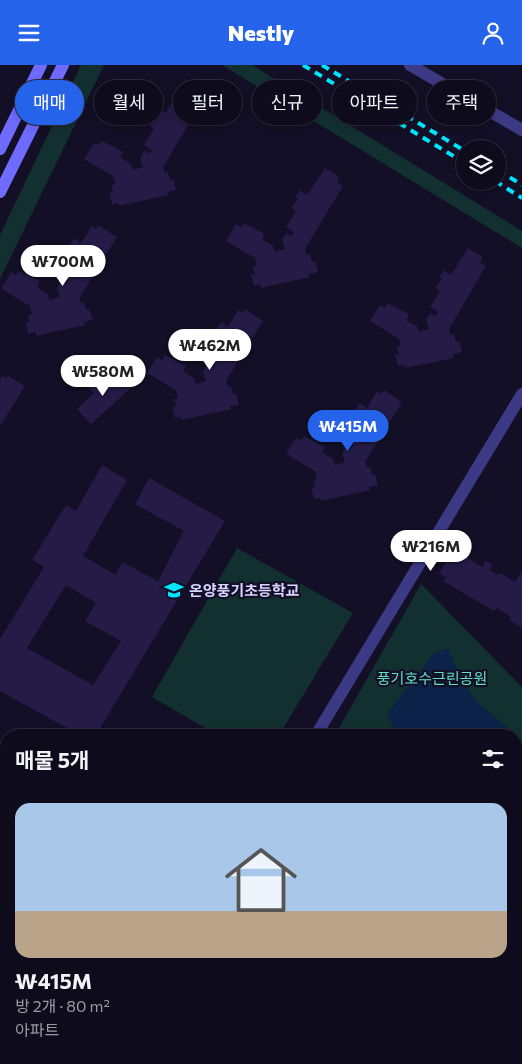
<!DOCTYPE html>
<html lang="ko">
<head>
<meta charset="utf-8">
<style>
	:root { --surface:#0e0b1c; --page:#171425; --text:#f1f3f6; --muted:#9b9ba3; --line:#2e2b3b; --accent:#2563eb }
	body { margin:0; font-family:Commissioner,"Noto Sans KR",sans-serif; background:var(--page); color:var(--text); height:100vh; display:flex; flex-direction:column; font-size:19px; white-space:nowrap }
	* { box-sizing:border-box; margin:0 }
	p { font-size:16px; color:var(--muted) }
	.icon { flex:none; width:28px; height:28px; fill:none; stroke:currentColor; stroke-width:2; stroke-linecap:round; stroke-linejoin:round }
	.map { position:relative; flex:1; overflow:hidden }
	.details { position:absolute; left:0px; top:664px; width:522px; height:336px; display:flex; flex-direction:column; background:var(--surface); border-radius:20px 20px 0 0; box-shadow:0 2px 8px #0003,0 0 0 1px var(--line) }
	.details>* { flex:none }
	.guide { position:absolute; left:15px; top:15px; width:492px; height:45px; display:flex; gap:10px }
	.tools { position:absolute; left:456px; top:75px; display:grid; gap:10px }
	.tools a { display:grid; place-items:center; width:50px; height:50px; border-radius:50%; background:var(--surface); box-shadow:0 2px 8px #0003,0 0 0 1px var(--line); font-size:25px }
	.price { position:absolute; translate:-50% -42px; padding:0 11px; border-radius:18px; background:#fff; color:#222; font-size:16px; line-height:32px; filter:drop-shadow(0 1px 2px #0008) }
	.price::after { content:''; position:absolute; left:50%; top:30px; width:15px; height:11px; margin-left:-8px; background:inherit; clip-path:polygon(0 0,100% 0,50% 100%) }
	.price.current { background:var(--accent); color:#fff }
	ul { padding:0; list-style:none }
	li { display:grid; align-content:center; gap:10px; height:265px; padding:0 15px }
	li+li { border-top:1px solid var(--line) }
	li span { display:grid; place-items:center; height:155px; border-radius:15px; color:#555 }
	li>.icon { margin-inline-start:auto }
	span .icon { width:90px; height:90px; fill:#fffc; stroke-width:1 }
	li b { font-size:21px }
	h2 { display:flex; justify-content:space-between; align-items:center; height:60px; padding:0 15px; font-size:21px }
	.tag { padding:0 18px; border-radius:22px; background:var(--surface); box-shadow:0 2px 8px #0003,0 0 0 1px var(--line); font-size:18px; line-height:45px }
	.tag.current { background:var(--accent); color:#fff }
	header { display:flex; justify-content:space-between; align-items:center; height:65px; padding:0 15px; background:var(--accent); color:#fff; font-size:22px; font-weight:800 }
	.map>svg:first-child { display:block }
	.green { fill:#12302f }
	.water { fill:#0c2248 }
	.building { fill:#241b47; fill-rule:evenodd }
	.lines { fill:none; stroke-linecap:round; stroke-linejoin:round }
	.street { stroke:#3d3a85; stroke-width:12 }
	.secondary { stroke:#6f6bff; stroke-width:12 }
	.rail { stroke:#00e5ff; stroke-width:4; stroke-dasharray:8 6; stroke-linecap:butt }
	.labels { text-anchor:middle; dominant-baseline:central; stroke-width:4.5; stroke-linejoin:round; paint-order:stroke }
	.poi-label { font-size:15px; font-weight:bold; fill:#d9d4ff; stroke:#130f26; text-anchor:start }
	.park-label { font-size:15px; fill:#5fe0c0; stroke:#130f26 }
</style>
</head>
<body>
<header><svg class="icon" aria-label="menu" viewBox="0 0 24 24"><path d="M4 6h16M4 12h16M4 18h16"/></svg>Nestly<svg class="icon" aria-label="person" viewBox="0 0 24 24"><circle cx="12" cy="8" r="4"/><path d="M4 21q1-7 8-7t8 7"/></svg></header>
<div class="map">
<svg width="522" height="999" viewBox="0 0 522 999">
	<rect width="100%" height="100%" fill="#130f26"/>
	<path class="green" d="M81,0h23l-104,214v-44z
		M222,0h30l270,166v17z
		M237,483l116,65 -74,122h-62l-65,-38z
		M421,519l101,103v282h-6v-234h-181z"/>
	<path class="water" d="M448,583l13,30 16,24 39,33h-119l-10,-21 46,-60z
		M516,670l6,5v196l-6,-4z"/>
	<path class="building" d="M183,21l14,9 -2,4 6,5 -38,63 2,6 3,-1 2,8 3,-1 3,11 -9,2 1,3 -49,11 -1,-3 -6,1 -3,-11 4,-1 -2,-7 4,-1 -2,-8 -29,-17 10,-16 5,2 3,-4 21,11 -3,5 11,7 2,6 10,-3 -3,-9 4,-7 6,3 2,-4 -8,-5 10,-16 -4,-3 6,-9 -3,-1 5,-8 7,5z
		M325,103l14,9 -2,5 6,4 -38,63 2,6 3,-1 2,8 3,-1 3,11 -9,2 1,3 -49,11 -1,-4 -6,2 -3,-11 4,-1 -2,-7 4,-1 -2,-8 -29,-17 10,-17 5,3 3,-4 21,11 -3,5 11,7 2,6 10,-3 -3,-9 4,-7 5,3 3,-4 -8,-5 10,-16 -5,-3 7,-9 -3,-1 5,-8 7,5z
		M98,160l19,12 -37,60 1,6 3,-1 2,8 3,-1 4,11 -9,2 1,3 -49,11 -1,-4 -7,2 -2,-11 3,-1 -1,-7 4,-1 -2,-8 -29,-17 10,-17 5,3 2,-4 22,10 -3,6 11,7 1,6 11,-3 -3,-9 4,-7 5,3 2,-4 -7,-5 9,-16 -4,-3 6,-9 -2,-2 4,-7 7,5 11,-17 4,3z
		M468,183l15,9 -3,5 6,4 -37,63 2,6 3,-1 2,8 3,-1 3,11 -9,2 1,4 -49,10 -1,-3 -6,1 -3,-11 4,-1 -2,-7 4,-1 -2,-7 -29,-18 10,-16 5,3 3,-5 21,11 -3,6 11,6 2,6 10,-3 -3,-9 4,-7 5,3 3,-4 -8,-5 10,-16 -5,-3 7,-9 -3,-1 5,-8 7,5z
		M245,244l18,12 -37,60 2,6 3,-1 2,8 3,-1 3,12 -9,1 1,3 -49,11 -1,-3 -6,1 -3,-11 4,-1 -2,-7 4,-1 -2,-8 -29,-17 10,-16 5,3 3,-5 21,11 -3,5 11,7 2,6 10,-3 -3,-9 4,-7 6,3 2,-4 -8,-5 10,-16 -5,-3 7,-9 -3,-1 5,-8 7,5 10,-17 4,3z
		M116,307l15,16 -40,36 -14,-15 17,-16 -6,-5 8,-8 5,6z
		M2,311l5,2 1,-2 17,10 -25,40v-46z
		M384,325l18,12 -37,60 2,6 3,-1 2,8 3,-1 3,11 -9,2 1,3 -49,11 -1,-3 -6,1 -3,-11 4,-1 -2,-7 4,-1 -2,-8 -29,-17 10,-16 5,2 3,-4 21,11 -3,5 11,7 2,6 10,-3 -3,-9 4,-7 5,3 3,-4 -8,-5 10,-16 -5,-3 7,-9 -3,-1 5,-8 7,5 10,-17 4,3z
		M102,400l25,15 -44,76 33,19 6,-13 36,19 26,-50 -49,-27 14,-26 76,43 -129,214h-16l-80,-44v-52l44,-72 -12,-7 34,-55 10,6zM66,520l30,18 -11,18 36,20 -28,44 -66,-37z
		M455,482l14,9 -1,2 14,9 4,-7 7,5 -4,5 10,5 1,-2 15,9 7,-11v57l-13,-8 2,-3 -14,-9 -3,3 -51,-30 3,-4 -7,-3z
		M0,717h6v24h-6z
		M517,916h5v41h-6z
		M0,982h3v11h3v6h-6z
		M39,994h57v5h-57z
		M286,994h15v5h-15z"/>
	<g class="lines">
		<path class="street" d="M410,0l112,65
			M316,670l206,-341"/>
		<path class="secondary" d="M0,84l41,-84
			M0,127l63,-127
			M0,794h6
			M0,813h6
			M371,994v5"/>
		<path class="rail" d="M303,0l162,98
			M322,0l143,86
			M498,105l24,15
			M495,116l27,17"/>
	</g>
	<defs>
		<g id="school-bare" transform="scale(1.5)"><path d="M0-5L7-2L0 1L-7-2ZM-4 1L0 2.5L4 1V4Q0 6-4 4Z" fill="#00e5ff" stroke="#130f26" stroke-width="2.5" paint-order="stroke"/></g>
	</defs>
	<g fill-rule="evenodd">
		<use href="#school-bare" x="174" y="525"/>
	</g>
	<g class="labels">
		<g class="poi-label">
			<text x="189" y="525">온양풍기초등학교</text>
		</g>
		<g class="park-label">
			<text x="432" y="613">풍기호수근린공원</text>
		</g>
	</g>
</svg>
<div class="tools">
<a><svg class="icon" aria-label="layers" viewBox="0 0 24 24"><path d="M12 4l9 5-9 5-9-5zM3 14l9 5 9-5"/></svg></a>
</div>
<b class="price" style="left:63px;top:222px">₩700M</b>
<b class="price" style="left:210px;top:306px">₩462M</b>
<b class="price" style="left:103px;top:332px">₩580M</b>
<b class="price current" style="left:348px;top:387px">₩415M</b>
<b class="price" style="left:431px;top:507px">₩216M</b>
<div class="guide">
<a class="tag current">매매</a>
<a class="tag">월세</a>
<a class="tag">필터</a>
<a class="tag">신규</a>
<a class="tag">아파트</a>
<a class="tag">주택</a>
</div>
<section class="details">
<h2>매물 5개<svg class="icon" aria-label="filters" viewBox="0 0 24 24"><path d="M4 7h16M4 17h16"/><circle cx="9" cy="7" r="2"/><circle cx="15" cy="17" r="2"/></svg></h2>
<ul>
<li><span style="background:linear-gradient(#a9c7e8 70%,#b9a48a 0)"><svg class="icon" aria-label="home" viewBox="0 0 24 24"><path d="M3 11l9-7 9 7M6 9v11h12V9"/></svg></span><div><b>₩415M</b><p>방 2개 · 80 m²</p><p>아파트</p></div></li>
</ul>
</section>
</div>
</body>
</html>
